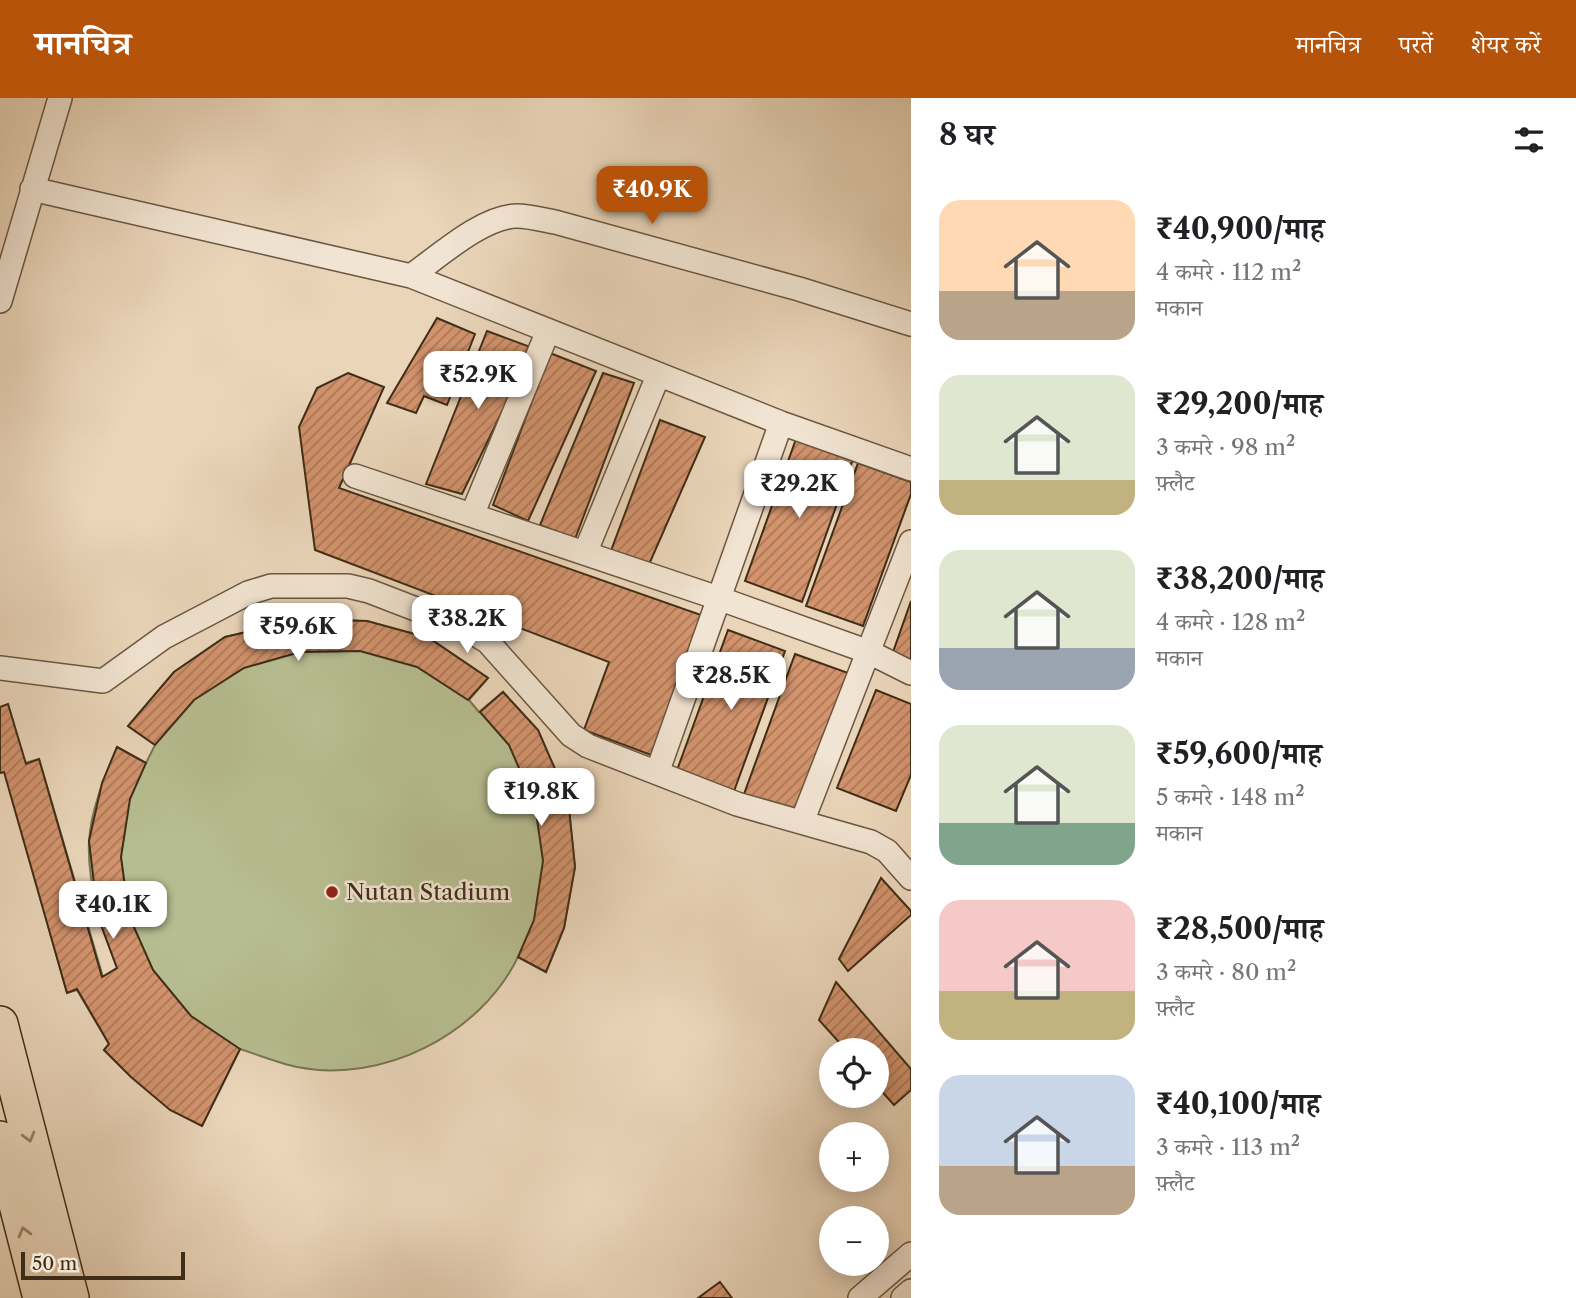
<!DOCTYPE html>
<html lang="hi">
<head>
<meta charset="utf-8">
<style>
	:root { --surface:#fff; --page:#f6f6f6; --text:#202124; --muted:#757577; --accent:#b45309 }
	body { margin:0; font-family:"Libre Caslon Text","Noto Serif Devanagari",serif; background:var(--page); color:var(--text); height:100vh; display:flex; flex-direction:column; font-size:26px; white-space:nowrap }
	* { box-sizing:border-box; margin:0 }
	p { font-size:23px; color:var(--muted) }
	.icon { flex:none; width:38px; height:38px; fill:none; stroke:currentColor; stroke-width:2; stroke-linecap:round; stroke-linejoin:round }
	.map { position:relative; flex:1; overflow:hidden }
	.side { display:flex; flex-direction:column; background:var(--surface); width:665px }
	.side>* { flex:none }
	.buttons { position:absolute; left:819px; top:940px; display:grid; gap:14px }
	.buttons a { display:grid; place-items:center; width:70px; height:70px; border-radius:50%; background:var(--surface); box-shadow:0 4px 18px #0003; font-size:35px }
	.scale { position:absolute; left:21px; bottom:18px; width:164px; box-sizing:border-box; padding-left:7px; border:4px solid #3f2d17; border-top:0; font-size:19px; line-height:24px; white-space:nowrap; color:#3f2d17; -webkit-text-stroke:5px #f1e4d2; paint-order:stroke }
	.price { position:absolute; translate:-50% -60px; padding:0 16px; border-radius:14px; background:#fff; color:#222; font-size:23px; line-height:46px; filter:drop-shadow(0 2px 4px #0008) }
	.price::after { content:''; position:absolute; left:50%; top:42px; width:21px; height:16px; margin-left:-10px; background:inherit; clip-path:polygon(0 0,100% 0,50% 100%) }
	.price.active { background:var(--accent); color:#fff }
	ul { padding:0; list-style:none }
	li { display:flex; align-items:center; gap:21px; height:175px; padding:0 28px }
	li span { display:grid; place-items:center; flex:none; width:196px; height:140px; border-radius:21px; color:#555 }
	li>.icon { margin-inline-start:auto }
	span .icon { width:84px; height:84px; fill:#fffc; stroke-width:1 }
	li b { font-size:30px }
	h2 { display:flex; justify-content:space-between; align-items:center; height:84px; padding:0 28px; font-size:30px }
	header { display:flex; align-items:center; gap:42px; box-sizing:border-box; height:98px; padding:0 35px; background:var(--accent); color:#fff }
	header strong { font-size:33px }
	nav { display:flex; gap:38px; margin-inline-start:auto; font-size:24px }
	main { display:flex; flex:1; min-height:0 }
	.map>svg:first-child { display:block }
	.pitch { fill:#b6bd90; stroke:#7a7554; stroke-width:2 }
	.building { fill:url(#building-hatch); stroke:#3f2d17; stroke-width:2 }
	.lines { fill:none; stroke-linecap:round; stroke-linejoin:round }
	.street-casing { stroke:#6a5740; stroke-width:26 }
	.primary-casing { stroke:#3f2d17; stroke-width:38 }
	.street { stroke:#f1e4d2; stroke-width:23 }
	.primary { stroke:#ead5b9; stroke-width:35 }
	.oneway { stroke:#948168 }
	.poi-dot { fill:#8f2418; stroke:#f1e4d2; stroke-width:2.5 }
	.labels { text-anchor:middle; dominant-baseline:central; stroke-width:5; stroke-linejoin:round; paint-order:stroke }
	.poi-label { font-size:23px; fill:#3f2d17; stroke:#f1e4d2; text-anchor:start }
</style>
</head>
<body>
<header>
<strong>मानचित्र</strong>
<nav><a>मानचित्र</a><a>परतें</a><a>शेयर करें</a></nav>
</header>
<main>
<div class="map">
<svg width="911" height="1200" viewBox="0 0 911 1200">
	<defs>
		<pattern id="building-hatch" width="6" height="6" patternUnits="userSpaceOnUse" patternTransform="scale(1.75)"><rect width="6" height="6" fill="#d2936d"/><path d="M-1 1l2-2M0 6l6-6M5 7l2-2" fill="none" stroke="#ac7859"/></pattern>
	</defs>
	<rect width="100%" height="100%" fill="#ead5b9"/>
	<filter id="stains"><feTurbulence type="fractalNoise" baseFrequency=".00286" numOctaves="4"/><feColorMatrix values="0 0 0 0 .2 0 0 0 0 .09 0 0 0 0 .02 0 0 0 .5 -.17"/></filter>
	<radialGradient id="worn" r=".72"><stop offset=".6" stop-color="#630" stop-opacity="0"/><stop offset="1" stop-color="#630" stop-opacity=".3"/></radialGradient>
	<path class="pitch" d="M301,521l66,2 62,17 59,40 -19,22 10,12 24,-20 35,38 30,69 7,68 -11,61 -18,44 -28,-15c-38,78 -136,127 -221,110 -19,-4 -38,-12 -57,-18l-38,77c-38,-19 -68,-45 -98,-76l5,-6 -32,-54 -10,3 -62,-221 -5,1v-66l8,-3 17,59 14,-4 64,218 14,-9c-15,-40 -30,-84 -28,-127 2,-32 16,-65 28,-94l29,16 9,-18 -27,-19 46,-54 51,-35z"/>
	<path class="building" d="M437,220l38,16 -28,71 -23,-9 -8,17 -29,-10z
		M487,233l46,17 -71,146 -36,-10z
		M550,255l46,18 -68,150 -35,-16z
		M348,275l36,14 -45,101 365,128 -53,139 -67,-25 25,-68 -294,-112 -16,-123 18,-39z
		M603,275l31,10 -59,156 -35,-14z
		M660,322l45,17 -58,132 -38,-13z
		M796,341l57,20 -51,143 -57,-21z
		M858,365l53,19v12l-48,132 -57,-20z
		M911,503v61l-19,-7z
		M301,521l66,2 62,17 59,40 -20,22 -51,-33 -57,-16 -60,1 -56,16 -50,32 -39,45 -27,-19 46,-54 51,-35z
		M728,532l57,21 -52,143 -57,-21z
		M795,556l56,20 -51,143 -57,-20z
		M876,592l35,14v71l-15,36 -59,-23z
		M503,594l35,38 30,69 7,68 -11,61 -18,44 -28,-15 16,-37 9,-59 -8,-56 -26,-60 -29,-33z
		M8,606l18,60 13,-5 63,218 15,-9 -19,-51 -9,-76 13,-58 15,-36 29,16 -16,36 -9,58 8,59 24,54 38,46 49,33 -38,77 -32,-16 -39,-33 -27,-27 5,-6 -32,-55 -10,4 -63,-221 -4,1v-66z
		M881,780l30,33v4l-63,56 -9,-12z
		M836,884l75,87v21l-17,15 -17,-19v-36h-31l-27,-30z
		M720,1184l12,16h-34z"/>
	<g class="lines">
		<g class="street-casing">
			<path id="street" d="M32,91l379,87 370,147 130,46
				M411,178c27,-19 72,-60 106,-60 12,0 26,4 38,6l244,67 112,35
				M0,203l60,-203
				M355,378l363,122 151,54 42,21
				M472,417l76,-184
				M585,455l73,-177
				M0,570l103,13 61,-44 84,-44 23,-7h77l21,5 96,37 23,14 83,93 17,11 149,58 134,38 16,9 24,27
				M657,675l124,-350
				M802,724l109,-280
				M860,1200l51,-44
				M903,1200l8,-7"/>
		</g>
		<g class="primary-casing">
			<path id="primary" d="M0,926l71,274
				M0,1041l41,159"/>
		</g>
		<use href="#street" class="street"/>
		<use href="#primary" class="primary"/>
	</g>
	<defs><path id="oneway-chevron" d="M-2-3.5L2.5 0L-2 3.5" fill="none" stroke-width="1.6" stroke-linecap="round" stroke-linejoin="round" transform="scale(1.75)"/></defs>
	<g class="oneway">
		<use href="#oneway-chevron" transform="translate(29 1039) rotate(75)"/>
		<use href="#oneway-chevron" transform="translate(24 1134) rotate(-105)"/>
	</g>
	<circle class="poi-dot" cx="332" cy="794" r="7"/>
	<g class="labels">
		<g class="poi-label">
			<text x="346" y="794">Nutan Stadium</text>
		</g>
	</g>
	<rect width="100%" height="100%" filter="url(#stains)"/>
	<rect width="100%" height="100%" fill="url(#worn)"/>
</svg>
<div class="buttons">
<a><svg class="icon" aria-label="locate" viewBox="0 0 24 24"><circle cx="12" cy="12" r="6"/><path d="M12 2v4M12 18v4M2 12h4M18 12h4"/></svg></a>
<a>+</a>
<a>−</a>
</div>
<div class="scale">50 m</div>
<b class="price active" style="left:652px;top:128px">₹40.9K</b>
<b class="price" style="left:478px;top:313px">₹52.9K</b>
<b class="price" style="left:799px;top:422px">₹29.2K</b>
<b class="price" style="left:467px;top:557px">₹38.2K</b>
<b class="price" style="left:298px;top:565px">₹59.6K</b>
<b class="price" style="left:731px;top:614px">₹28.5K</b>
<b class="price" style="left:541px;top:730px">₹19.8K</b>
<b class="price" style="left:113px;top:843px">₹40.1K</b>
</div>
<section class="side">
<h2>8 घर<svg class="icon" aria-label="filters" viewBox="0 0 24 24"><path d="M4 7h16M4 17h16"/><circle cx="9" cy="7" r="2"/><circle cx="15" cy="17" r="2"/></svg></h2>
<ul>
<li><span style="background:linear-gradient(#ffd9b3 65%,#b9a48a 0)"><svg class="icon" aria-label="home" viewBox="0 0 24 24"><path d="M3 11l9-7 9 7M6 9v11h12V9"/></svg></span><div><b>₹40,900/माह</b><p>4 कमरे · 112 m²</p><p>मकान</p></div></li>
<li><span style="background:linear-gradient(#dfe7d0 75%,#c2b280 0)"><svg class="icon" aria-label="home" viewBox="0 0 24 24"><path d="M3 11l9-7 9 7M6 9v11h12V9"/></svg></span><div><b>₹29,200/माह</b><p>3 कमरे · 98 m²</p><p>फ़्लैट</p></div></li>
<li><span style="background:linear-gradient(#dfe7d0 70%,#9aa5b1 0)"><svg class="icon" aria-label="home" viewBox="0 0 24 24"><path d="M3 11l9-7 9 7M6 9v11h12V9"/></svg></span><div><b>₹38,200/माह</b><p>4 कमरे · 128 m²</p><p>मकान</p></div></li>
<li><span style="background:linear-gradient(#dfe7d0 70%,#7fa58c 0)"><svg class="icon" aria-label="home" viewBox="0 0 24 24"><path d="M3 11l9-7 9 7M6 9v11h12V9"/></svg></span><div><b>₹59,600/माह</b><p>5 कमरे · 148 m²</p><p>मकान</p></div></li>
<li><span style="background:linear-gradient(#f6c9c9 65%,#c2b280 0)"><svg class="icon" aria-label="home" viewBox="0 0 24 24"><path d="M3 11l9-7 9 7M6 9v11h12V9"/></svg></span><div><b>₹28,500/माह</b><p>3 कमरे · 80 m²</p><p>फ़्लैट</p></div></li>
<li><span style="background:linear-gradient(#c9d6e8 65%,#b9a48a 0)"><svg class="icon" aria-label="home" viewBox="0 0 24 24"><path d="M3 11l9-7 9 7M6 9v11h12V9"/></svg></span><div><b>₹40,100/माह</b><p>3 कमरे · 113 m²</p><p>फ़्लैट</p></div></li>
</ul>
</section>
</main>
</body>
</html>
